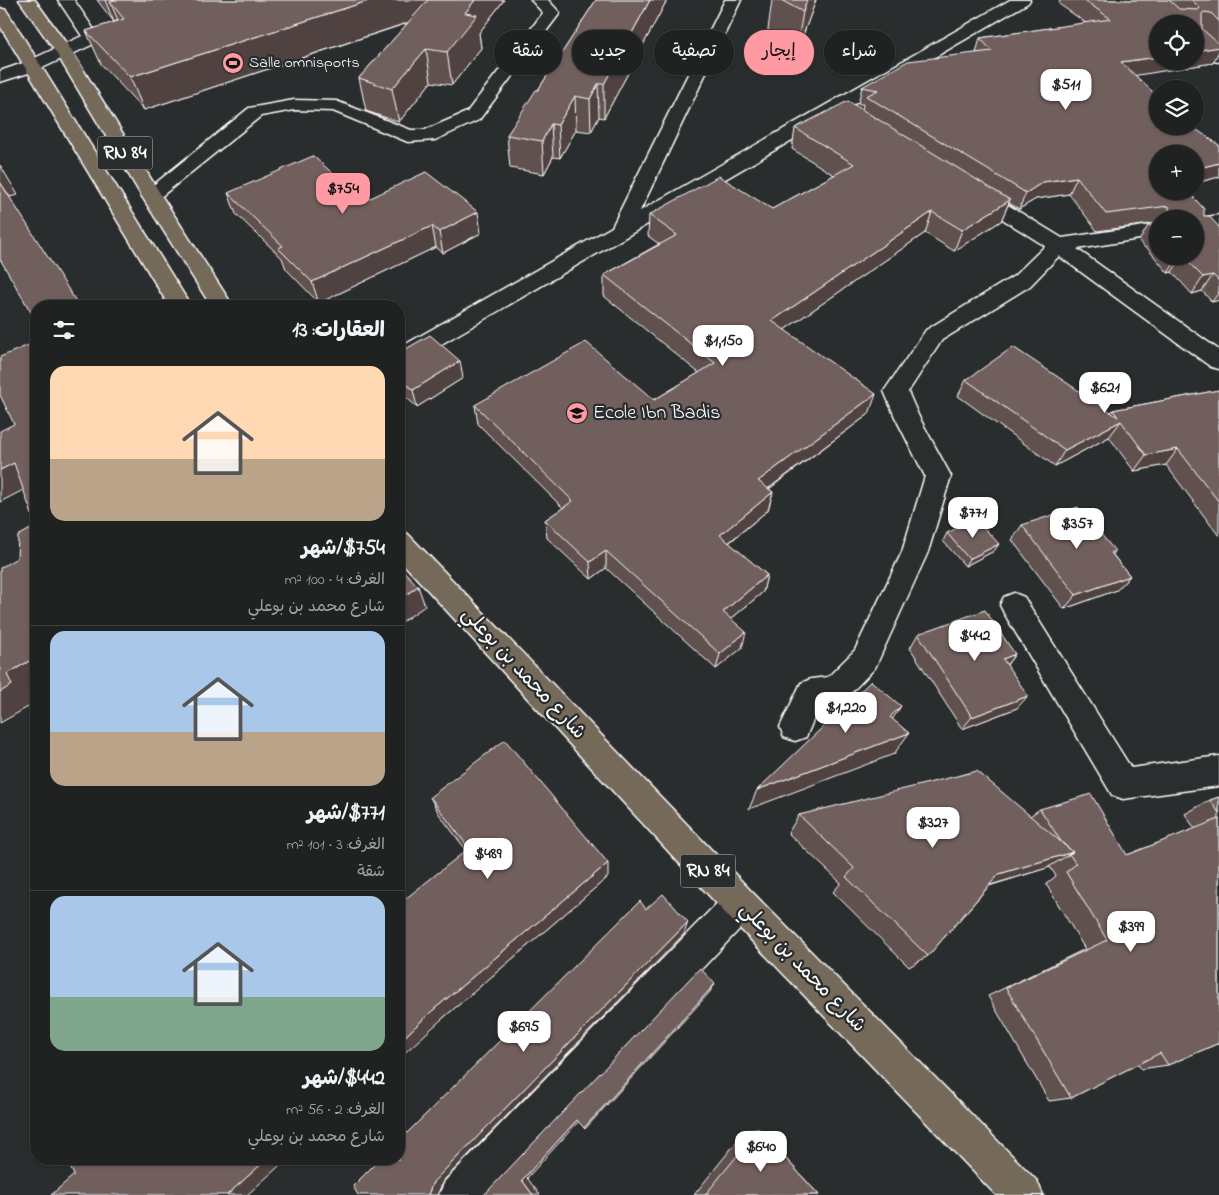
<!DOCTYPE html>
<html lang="ar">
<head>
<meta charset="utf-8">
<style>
	:root { --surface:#202222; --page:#282a2a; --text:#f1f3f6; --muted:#a2a4a5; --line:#3d3f40; --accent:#ff9aa2 }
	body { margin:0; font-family:"Indie Flower","Playpen Sans Arabic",sans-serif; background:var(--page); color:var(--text); direction:rtl; height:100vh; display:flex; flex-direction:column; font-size:19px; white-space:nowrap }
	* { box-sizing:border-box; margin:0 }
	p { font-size:16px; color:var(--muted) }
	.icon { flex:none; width:28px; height:28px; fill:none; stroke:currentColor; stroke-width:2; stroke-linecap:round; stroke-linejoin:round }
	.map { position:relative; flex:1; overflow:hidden; direction:ltr }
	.details { position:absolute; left:30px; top:300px; width:375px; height:865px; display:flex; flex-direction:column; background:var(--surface); border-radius:20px; box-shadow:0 1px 4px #0004,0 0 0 1px var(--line); direction:rtl }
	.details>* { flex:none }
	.hud { position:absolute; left:420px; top:30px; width:475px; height:45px; direction:rtl; display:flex; gap:10px }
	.buttons { position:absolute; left:1149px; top:15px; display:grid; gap:10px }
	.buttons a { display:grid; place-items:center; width:55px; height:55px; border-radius:50%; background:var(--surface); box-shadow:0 1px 4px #0004,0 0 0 1px var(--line); font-size:25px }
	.price { position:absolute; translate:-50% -42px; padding:0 11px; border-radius:10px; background:#fff; color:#222; font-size:16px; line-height:32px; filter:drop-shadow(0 1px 2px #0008) }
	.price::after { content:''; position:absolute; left:50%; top:30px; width:15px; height:11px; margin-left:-8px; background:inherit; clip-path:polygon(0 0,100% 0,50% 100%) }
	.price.current { background:var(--accent); color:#111 }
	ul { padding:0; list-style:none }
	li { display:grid; align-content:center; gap:10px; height:265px; padding:0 20px }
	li+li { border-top:1px solid var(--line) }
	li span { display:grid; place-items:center; height:155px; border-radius:15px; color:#555 }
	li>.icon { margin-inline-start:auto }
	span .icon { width:90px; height:90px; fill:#fffc; stroke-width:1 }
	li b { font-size:21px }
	h2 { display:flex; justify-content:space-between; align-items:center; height:60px; padding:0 20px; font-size:21px }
	.chip { padding:0 18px; border-radius:22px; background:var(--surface); box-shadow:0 1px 4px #0004,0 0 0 1px var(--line); font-size:18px; line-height:45px }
	.chip.current { background:var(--accent); color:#111 }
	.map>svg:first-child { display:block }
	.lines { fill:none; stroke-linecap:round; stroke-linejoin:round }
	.minor-casing { stroke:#fff; stroke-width:3 }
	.major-casing { stroke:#fff; stroke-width:3 }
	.minor { fill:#2a2d2e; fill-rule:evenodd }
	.major { fill:#746a5a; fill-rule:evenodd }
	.wall { fill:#615150; stroke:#fff }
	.shaded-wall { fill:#4f4241; stroke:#fff }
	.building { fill:#715e5d; stroke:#fff }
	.labels { text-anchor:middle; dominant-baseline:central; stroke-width:4.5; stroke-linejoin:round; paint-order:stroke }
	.far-poi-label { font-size:16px; fill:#fff; stroke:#2a2d2e; text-anchor:start }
	.shield { fill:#2a2d2e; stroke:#bfc0c0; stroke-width:1 }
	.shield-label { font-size:19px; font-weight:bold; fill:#fff }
	.poi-label { font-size:20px; fill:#fff; stroke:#2a2d2e; text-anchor:start }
	.street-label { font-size:20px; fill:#fff; stroke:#2a2d2e }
</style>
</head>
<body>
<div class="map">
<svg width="1219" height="1195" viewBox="0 0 1219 1195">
	<rect width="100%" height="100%" fill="#2a2d2e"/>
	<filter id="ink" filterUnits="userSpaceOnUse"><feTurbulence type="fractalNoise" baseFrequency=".02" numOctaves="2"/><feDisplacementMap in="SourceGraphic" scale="10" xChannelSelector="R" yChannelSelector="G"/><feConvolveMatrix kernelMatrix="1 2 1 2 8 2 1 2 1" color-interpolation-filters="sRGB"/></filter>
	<g filter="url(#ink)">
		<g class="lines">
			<g class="minor-casing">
				<path id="minor" d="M58,0h16l21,31 83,-31h23l-2,3 -101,39 -60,28 -38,12v-11l26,-9 56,-26z
					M531,0h17l12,13 -81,107 -44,20 -27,2 -75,-31 -39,-1 -33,6 -103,83 -7,2 -7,-2 -3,-4 108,-87 45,-8 42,1 75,29h14l42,-18 76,-99z
					M725,0h16l-101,211 370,-211h20l-2,3 -621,361 -8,2v-18l213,-121z
					M1195,30l6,1 18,17v14l-6,-1 -18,-17z
					M973,186l7,2 82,50 96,-14v12l-81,13 142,101v19l-8,-2 -152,-111 -29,30 -88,54 -34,52 11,25 32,59 -23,76 -53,116 -30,31 -10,4 -15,1 -14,33 -11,4 -11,-4 -4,-10 21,-44 10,-4 17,-2 27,-27 47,-98 23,-76 -30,-59 -11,-26 42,-61 88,-54 31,-30 -79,-50 -3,-4 3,-4z
					M1219,215v12l-24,4v-12z
					M1014,593l10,4 107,171 88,-12v30l-96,13 -11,-4 -108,-182 -4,-8 4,-8z
					M740,887l12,5 5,12 -5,12 -266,279h-47l6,-14 283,-289z"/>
			</g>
			<g class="major-casing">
				<path id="major" d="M19,0h16l36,50 90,145 72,111h-22l-70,-111 -86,-144z
					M0,8l6,2 2,3 183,293h-22l-169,-280z
					M399,531l9,3 344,358 285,289 6,14h-47l-268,-279 -329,-357z"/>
			</g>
			<use href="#minor" class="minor"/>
			<use href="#major" class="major"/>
		</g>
		<path class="wall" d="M97,0h407l-25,33 2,15 -29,37 -21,-3 -32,40 -33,-11 -7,-33 49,-55 -264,87 -43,-46 -15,-33 32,-10 -4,1z
			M596,0h71l-9,17 -54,101 -5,-1 -8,15 -15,-2 -16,28 -7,-1 -9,17 -34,-6 -3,-33 31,-45z
			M772,0h44l-20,54 -29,-17z
			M1060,0h159v51l-6,12 -78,12 57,56 27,14v32l-24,6 -37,-29 46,62 15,11v73l-7,2 -10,-11 -10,3 -20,-22 -4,1 -21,-25h-2l-6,-7 10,-17 9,-1v33h37v-37h-37v4l-61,8 -28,-37 -33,5 -17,10 -10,-6 -8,18 -47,30 -29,-18 -141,97 85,84 -100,75 4,3 -5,18 -39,33 38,32 -4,17 -32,27 11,29 -26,21 -110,-101 -15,11 -44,-41 -2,-18 18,-12 -85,-84 -3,-19 179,-5 45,-27 -95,-77v-21l55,-31 -11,-8 1,-21 123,-6 62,-34 -42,-26 3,-21 67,-18 1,-6h-5l4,-17 114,-34 4,-15 106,-15 -27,-19z
			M228,193l136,8 117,32 -38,20 -7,-6 -117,56 -33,-34 -4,-11 -46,-44z
			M399,353l64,25 -46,29 -18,-16z
			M966,380l145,32 2,-2 106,-20v146l-53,-71 -32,6 -25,-34 -54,29 -97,-70z
			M1022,525l93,26 -2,4 17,21 -13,14 -53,19 -52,-69z
			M947,533l47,18 -29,15 -22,-25z
			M918,634l97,20 -8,11 10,43 -55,21 -52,-81z
			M430,797l178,80 -166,142 24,-169 -27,-36z
			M1219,797v246l-51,22 -27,4 -3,-5 -67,34 -22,3 -61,-105 97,-47 -39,-65 10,-8 -6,-9 -3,1 -58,18 -61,70 -19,11 -76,-75 8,-9 -53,-50 11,-18 231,1 10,-7 87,46 68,-26 -10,-15 25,-14z
			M759,1129l60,66h-125l52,-65z"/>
		<path class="shaded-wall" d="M105,0h41l-36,2 8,18 -4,2z
			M371,0h83l1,7 -311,103 -14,-33z
			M475,0h29l-25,33 2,15 -29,37 -5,-33 18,-39z
			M650,0h17l-9,17 -54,101v-34z
			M807,0h9l-20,54 7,-42z
			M1219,47v4l-6,12 -100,16 8,-17 37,-5v4h37v-10z
			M426,49l5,33 -32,40 -7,-33z
			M598,84l1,33 -8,15 -1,-33z
			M575,96l1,34 -16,28 -2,-33z
			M551,124l2,33 -9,17 -2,-33z
			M1219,163v14l-24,6v-14z
			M0,165l18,30 -8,2 -10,-15z
			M1077,177l-8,17 -33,5 -17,10 7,-16 17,-11z
			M1010,200l-9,21 -47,30 8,-21z
			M478,212l3,21 -38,20 -4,-21z
			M932,212l-7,21 -157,108 4,-20z
			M432,226l4,21 -117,56 -7,-21z
			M1179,256h3l-10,16 -4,1z
			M1213,275l-11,16 -10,3 11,-17z
			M1219,292v8l-7,2z
			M460,361l3,17 -46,29 -4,-17z
			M876,394l-7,20 -115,85 4,-18z
			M1121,421l-12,16 -54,29 10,-16z
			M1178,449l-12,16 -32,6 12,-16z
			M14,463l19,22 -33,17v-32z
			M773,492l-5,18 -52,43 4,-18z
			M999,544l-5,7 -29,15 4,-7z
			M606,551v17l-15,11 -1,-17z
			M767,575l-4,17 -43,36 3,-16z
			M1130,576l-13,14 -53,19 12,-14z
			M418,586l7,20 -26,18v-24z
			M746,632l-4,16 -26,21 4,-15z
			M1015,654l-10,13 -2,-8z
			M36,657v30l-7,5 6,11 -35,20v-31l7,-18z
			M1028,696l-11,12 -55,21 10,-12z
			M901,706l-15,23 4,-12z
			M909,733l-15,21 -145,55 8,-19z
			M1073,852l-26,16 -70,21 22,-15z
			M608,863v14l-166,142 -43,39v-16l33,-31z
			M688,922l-4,12 -240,246 -7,15h-9l5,-13z
			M715,984l-6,9 -124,136 -1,-1z
			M577,1120l2,1 -52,57 13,17h-7l-11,-15z
			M267,1159h20l-40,36h-20z"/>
		<path class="building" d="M114,0h257l-241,77 -44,-46 38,-12 -14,-17z
			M428,0h47l-10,13 12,2 -30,37 -21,-3 -34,40 -33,-11z
			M596,0h54l-46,84h-6l-8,15 -15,-3 -17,29 -7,-1 -9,17 -35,-6 29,-45h2z
			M781,0h26l-4,12z
			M1084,0h85l10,9 19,1 2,-2 -8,-8h27v21l-8,-8 -7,-1 -2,2v15l17,15v3l-24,4v-27h-37v33l-37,5 37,35v29h29l5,5 5,-1 22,15v18l-24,6v-15h-37v37h30l16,18v7h5l10,11v54l-6,-6 -10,2 -21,-21h13v-37h-26v-13l-63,8 -29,-37 -34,5 -17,11 -160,-97 12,-6 -16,-3 46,-26 84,-10 -12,-13 131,-19z
			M848,101l162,99 -48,30 -30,-18 -160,109 104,73 -118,87 15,11 -53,43 47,40 -44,37 23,20 -26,22 -114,-103 -16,11 -45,-42 28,-19 -98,-96 111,-63 68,58 61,-37 -111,-88 73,-40 -28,-20 70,-39 53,33 82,-45 -59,-36z
			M313,156l51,45 62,-29 52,40 -39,20 -7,-6 -120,56 -34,-34 5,-2 -55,-53z
			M0,182l79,124h-43v15l-36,-62z
			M1158,223v9h-3l-6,-8z
			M430,335l30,26 -47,29 -14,-12v-25z
			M36,342v315l-29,17 5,11 -12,7v-124l17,-10 1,-22 18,-10 -22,-63 -14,7v-39l14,-7 -14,-29v-38z
			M1013,347l105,70 -5,-7 106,-20v112l-41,-53 -32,6 -25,-34 -56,29 -99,-70z
			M1078,507l37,44 -4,2 19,23 -54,19 -54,-70z
			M976,519l23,25 -30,15 -22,-26z
			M399,566l19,20 -19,14z
			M985,610l30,44 -12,5 25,37 -56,21 -54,-83z
			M871,681l30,25 -11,11 19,16 -152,57z
			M505,740l103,123 -176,148 -33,31v-138l70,-56 -39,-51z
			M977,771l96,81 -74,22 -71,82 -82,-79 8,-9 -55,-53z
			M1091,794l36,61 92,-36v224l-51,22 -8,-12 -89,45 -65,-110 101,-48 -41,-68 10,-8 -7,-10 4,-2 -11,-9 -22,-34z
			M1219,797v16l-9,-13z
			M663,894l25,28 -255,260 -5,13h-70l-5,-9 27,-27h19v-18l241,-240 6,8z
			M700,968l15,16 -131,144 -7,-8 -55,60 11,15h-49z
			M759,1129l60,66h-114z
			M66,1159h201l-40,36h-176l23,-20z"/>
	</g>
	<defs>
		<g id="stadium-disc" transform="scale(1.125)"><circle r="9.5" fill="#ff9aa2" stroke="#2a2d2e"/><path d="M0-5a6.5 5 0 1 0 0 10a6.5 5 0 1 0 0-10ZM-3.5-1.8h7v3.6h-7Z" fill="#111"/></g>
		<g id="school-disc" transform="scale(1.125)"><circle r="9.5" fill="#ff9aa2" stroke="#2a2d2e"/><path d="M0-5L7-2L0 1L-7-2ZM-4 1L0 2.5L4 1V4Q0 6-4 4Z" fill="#111"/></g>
	</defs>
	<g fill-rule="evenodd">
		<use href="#stadium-disc" x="233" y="63"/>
		<use href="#school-disc" x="577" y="413"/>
	</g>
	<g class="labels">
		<g class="far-poi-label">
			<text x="249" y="63">Salle omnisports</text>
		</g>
		<g class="shield">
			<rect x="97.5" y="136.5" width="55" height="33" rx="4"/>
			<rect x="680.5" y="854.5" width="55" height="33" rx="4"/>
		</g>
		<g class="shield-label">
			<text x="125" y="153">RN 84</text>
			<text x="708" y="871">RN 84</text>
		</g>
		<g class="poi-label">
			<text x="593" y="413">Ecole Ibn Badis</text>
		</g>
		<g class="street-label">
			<text transform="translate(523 674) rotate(47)">شارع محمد بن بوعلي</text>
			<text transform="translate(802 968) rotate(46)">شارع محمد بن بوعلي</text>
		</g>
	</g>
</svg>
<div class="buttons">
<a><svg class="icon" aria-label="locate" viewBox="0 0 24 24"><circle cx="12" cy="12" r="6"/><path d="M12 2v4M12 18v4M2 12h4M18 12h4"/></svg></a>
<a><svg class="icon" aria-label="layers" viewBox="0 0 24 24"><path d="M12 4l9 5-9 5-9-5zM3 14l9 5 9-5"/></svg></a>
<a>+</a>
<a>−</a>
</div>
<b class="price" style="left:1066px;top:111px">$511</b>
<b class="price current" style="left:343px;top:215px">$754</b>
<b class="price" style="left:723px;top:367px">$1,150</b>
<b class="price" style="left:1105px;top:414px">$621</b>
<b class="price" style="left:973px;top:539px">$771</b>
<b class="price" style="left:1077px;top:550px">$357</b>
<b class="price" style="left:975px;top:662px">$442</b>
<b class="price" style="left:846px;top:734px">$1,220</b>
<b class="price" style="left:933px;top:849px">$327</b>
<b class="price" style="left:488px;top:880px">$489</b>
<b class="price" style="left:1131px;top:953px">$399</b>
<b class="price" style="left:524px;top:1053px">$695</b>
<b class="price" style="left:761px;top:1173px">$640</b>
<div class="hud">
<a class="chip">شراء</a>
<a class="chip current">إيجار</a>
<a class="chip">تصفية</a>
<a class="chip">جديد</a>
<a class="chip">شقة</a>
</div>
<section class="details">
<h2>العقارات: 13<svg class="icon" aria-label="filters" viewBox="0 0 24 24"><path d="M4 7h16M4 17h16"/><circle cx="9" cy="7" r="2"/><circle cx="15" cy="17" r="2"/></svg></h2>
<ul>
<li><span style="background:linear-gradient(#ffd9b3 60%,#b9a48a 0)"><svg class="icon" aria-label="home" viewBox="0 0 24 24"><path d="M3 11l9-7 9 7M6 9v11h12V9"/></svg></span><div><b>$754/شهر</b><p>الغرف: 4 · 100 m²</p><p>شارع محمد بن بوعلي</p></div></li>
<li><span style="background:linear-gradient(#a9c7e8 65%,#b9a48a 0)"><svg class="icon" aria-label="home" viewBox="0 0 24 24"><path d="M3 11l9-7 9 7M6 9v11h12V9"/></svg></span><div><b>$771/شهر</b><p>الغرف: 3 · 101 m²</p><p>شقة</p></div></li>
<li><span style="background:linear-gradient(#a9c7e8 65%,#7fa58c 0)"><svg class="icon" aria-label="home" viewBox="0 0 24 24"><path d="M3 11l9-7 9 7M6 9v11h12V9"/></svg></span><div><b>$442/شهر</b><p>الغرف: 2 · 56 m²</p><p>شارع محمد بن بوعلي</p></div></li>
</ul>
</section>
</div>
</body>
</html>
